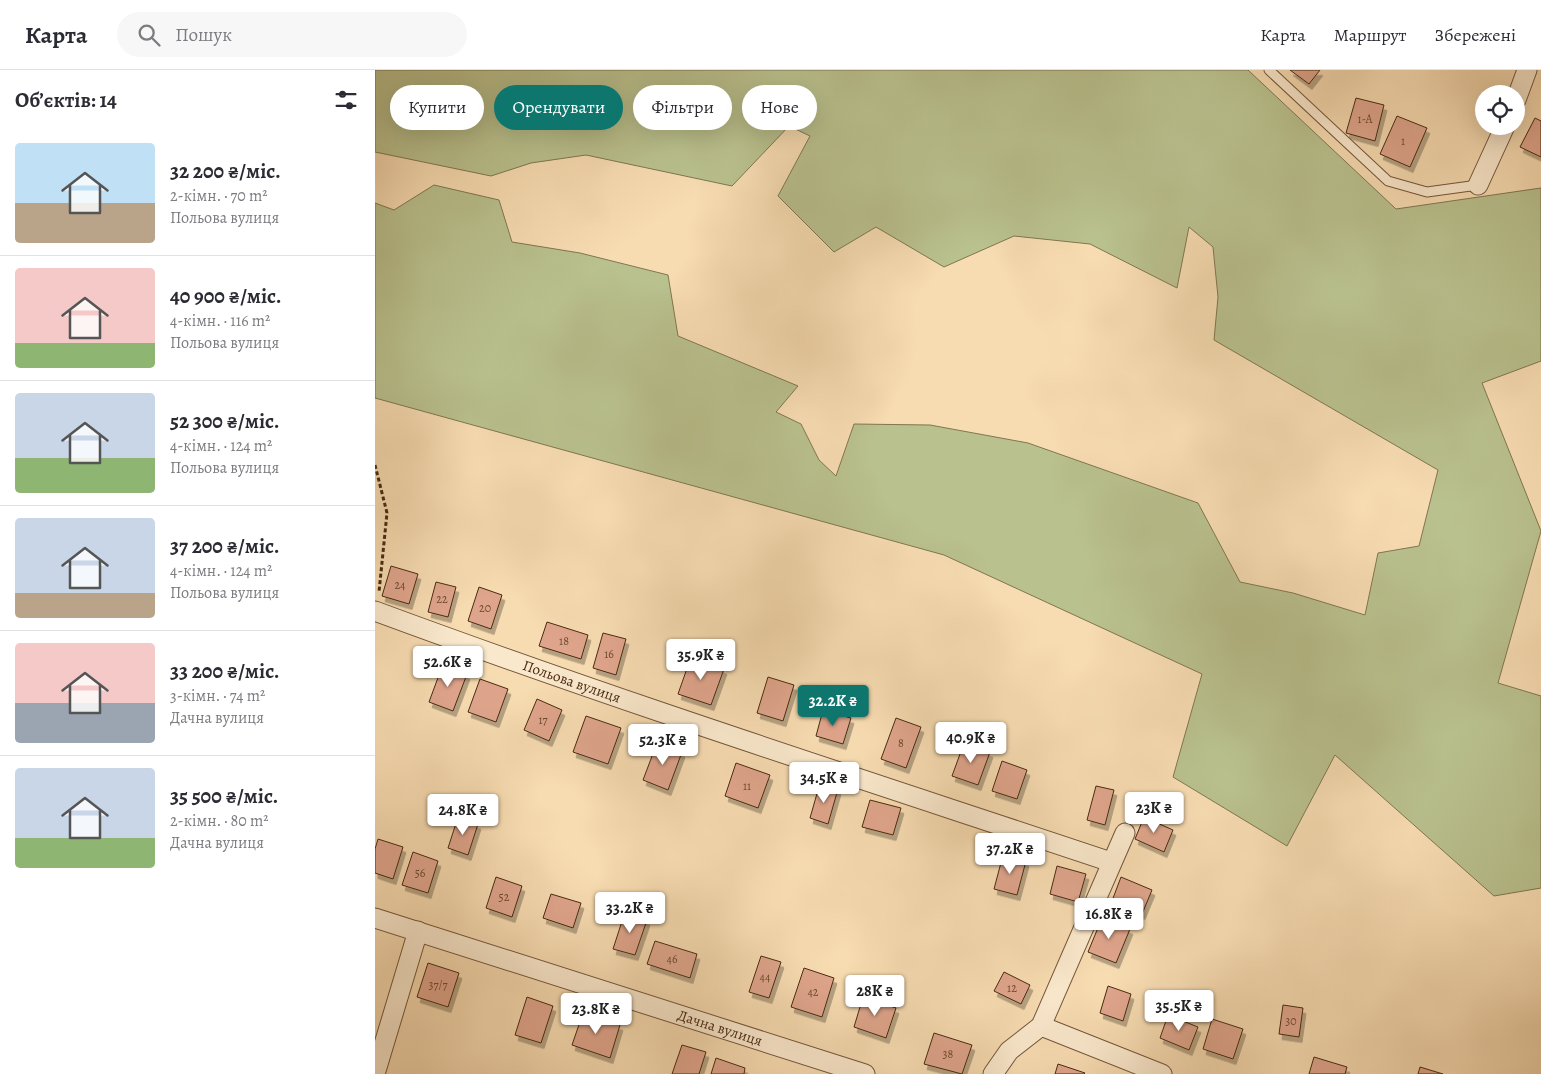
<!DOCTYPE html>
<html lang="uk">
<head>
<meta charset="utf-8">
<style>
	:root { --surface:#fff; --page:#f7f7f7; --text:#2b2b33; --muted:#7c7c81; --line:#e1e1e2; --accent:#0f766e }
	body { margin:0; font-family:Alegreya,serif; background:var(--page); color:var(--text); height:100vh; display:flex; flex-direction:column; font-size:19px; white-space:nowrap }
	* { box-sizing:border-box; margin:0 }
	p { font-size:16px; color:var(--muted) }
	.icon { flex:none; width:28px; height:28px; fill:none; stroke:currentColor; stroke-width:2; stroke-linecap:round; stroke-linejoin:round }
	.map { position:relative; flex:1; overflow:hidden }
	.drawer { display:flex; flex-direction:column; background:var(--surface); width:375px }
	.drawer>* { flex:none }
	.banner { position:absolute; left:15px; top:15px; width:475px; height:45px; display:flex; gap:10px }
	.tools { position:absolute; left:1100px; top:15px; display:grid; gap:10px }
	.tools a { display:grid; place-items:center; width:50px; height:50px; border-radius:50%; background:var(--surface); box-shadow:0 5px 20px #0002; font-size:25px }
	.price { position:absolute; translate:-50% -42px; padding:0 11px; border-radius:5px; background:#fff; color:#222; font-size:16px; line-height:32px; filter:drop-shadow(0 1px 2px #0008) }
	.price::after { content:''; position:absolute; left:50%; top:30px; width:15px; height:11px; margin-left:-8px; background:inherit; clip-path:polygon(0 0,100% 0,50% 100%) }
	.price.on { background:var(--accent); color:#fff }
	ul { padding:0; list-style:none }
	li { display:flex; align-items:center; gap:15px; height:125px; padding:0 15px }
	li+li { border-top:1px solid var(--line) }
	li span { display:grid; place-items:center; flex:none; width:140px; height:100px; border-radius:5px; color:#555 }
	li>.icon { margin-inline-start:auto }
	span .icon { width:60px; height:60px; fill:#fffc; stroke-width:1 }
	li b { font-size:21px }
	h2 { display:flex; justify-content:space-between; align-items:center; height:60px; padding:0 15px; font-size:21px }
	.chip { padding:0 18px; border-radius:22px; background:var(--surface); box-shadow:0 5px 20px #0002; font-size:18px; line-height:45px }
	.chip.on { background:var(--accent); color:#fff }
	header { display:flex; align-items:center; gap:30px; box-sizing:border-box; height:70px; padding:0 25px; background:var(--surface); border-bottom:1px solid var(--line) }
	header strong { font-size:24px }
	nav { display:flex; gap:28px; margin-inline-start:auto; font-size:18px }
	.search { width:350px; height:45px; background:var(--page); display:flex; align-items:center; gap:12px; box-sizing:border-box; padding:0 18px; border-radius:28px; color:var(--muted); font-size:19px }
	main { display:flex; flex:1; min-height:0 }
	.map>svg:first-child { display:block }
	.green { fill:#b9c18e; stroke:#807650 }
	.building { fill:#dfa58c; stroke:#482a11; filter:url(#shadow) }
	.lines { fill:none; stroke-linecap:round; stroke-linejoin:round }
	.lane-casing { stroke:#745639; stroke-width:11 }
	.street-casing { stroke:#745639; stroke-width:21 }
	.path { stroke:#482a11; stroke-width:3; stroke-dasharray:4 2.5; stroke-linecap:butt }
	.lane { stroke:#fae8cc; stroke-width:9 }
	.street { stroke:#fae8cc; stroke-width:19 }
	.labels { text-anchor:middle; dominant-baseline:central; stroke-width:4; stroke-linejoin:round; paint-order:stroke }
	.number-label { font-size:12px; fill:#6e4930 }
	.street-label { font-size:15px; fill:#482a11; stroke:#fae8cc }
</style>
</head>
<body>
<header>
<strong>Карта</strong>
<div class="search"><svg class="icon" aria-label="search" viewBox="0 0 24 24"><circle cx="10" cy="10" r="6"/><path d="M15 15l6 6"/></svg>Пошук</div>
<nav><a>Карта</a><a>Маршрут</a><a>Збережені</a></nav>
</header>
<main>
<section class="drawer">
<h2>Об’єктів: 14<svg class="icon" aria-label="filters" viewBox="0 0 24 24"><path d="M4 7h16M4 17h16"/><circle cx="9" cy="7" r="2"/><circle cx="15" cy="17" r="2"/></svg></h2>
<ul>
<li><span style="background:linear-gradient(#bfe0f5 60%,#b9a48a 0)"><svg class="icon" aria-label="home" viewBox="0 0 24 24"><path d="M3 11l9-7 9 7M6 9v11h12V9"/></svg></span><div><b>32 200 ₴/міс.</b><p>2-кімн. · 70 m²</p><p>Польова вулиця</p></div></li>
<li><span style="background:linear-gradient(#f6c9c9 75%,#8fb573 0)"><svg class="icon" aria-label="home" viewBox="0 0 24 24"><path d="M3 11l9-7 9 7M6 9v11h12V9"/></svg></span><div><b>40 900 ₴/міс.</b><p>4-кімн. · 116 m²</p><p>Польова вулиця</p></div></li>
<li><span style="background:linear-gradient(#c9d6e8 65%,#8fb573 0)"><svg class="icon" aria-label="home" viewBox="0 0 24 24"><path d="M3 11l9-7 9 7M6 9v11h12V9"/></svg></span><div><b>52 300 ₴/міс.</b><p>4-кімн. · 124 m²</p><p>Польова вулиця</p></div></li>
<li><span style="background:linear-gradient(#c9d6e8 75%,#b9a48a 0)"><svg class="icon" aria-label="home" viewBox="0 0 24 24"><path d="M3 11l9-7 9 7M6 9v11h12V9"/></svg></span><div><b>37 200 ₴/міс.</b><p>4-кімн. · 124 m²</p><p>Польова вулиця</p></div></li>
<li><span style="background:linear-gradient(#f6c9c9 60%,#9aa5b1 0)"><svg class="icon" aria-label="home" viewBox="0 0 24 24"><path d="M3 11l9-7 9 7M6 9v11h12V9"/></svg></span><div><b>33 200 ₴/міс.</b><p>3-кімн. · 74 m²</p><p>Дачна вулиця</p></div></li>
<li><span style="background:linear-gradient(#c9d6e8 70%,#8fb573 0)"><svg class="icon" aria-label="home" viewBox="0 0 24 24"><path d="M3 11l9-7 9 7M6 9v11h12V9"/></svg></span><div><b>35 500 ₴/міс.</b><p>2-кімн. · 80 m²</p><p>Дачна вулиця</p></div></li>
</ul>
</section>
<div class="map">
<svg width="1166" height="1004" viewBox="0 0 1166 1004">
	<defs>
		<filter id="shadow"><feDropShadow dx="3" dy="5.5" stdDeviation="0" flood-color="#0004"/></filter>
	</defs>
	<rect width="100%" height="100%" fill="#f7dbb1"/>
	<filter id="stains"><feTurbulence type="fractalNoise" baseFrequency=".004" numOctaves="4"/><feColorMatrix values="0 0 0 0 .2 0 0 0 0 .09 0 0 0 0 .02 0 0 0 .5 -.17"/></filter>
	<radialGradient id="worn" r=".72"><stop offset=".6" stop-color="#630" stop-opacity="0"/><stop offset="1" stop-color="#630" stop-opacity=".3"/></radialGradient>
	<path class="green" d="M0,0h873l148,139 145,-21v173l-59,22 59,148 -43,152 43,13v192l-47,8 -159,-141 -48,91 -114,-69 29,-103 -258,-119 -569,-157v-195l19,7 40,-25 65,15 13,42 68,11 88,22 10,61 120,50 -22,26 25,12 18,36 17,16 18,-52 76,1 98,18 170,60 42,79 53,11 72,22 13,-62 41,-7 19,-76 -224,-130 4,-43 -5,-50 -24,-20 -12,61 -87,-44 -76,-8 -70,31 -68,-40 -42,25 -56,-56 32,-60 -21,-10 -57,60 -146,-31 -55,8 -40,13 -116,-24z"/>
	<path class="building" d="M915,0h30l-11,14z
		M981,28l28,7 -9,36 -29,-8z
		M1022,46l30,12 -17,39 -30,-13z
		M1160,48l6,3v36l-21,-10z
		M16,496l27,8 -9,30 -27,-8z
		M61,512l20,5 -8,30 -20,-5z
		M104,517l23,8 -11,34 -23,-8z
		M172,552l41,13 -7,24 -42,-13z
		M228,563l23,6 -10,36 -23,-7z
		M316,587l33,12 -13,36 -33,-11z
		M68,594l24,10 -14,37 -24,-9z
		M393,607l26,8 -11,36 -26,-8z
		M105,609l28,10 -12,33 -28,-10z
		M162,629l25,11 -13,31 -25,-11z
		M448,640l28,8 -8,26 -27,-8z
		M211,646l35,12 -13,36 -35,-12z
		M521,648l25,9 -15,41 -25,-9z
		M282,673l25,9 -14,38 -25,-10z
		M589,673l26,9 -12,33 -26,-9z
		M627,691l25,9 -10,29 -25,-8z
		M361,693l34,12 -12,33 -33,-12z
		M445,713l18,6 -10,35 -18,-6z
		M721,716l18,4 -9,35 -18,-5z
		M495,730l31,8 -8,27 -31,-8z
		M83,747l20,7 -10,31 -20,-7z
		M769,747l29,13 -9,22 -29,-13z
		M3,769l25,8 -10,32 -18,-6v-24z
		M38,782l25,9 -10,32 -26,-8z
		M628,785l23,6 -9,34 -23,-6z
		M682,796l29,8 -8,28 -28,-8z
		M121,807l26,9 -10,31 -26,-9z
		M746,807l31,13 -10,24 -30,-13z
		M176,824l30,9 -8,25 -30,-10z
		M250,842l22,8 -12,35 -22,-6z
		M727,848l28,11 -14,34 -28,-11z
		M280,871l42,13 -7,24 -43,-14z
		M386,886l20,6 -12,36 -20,-6z
		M53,893l31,10 -11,34 -31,-10z
		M429,898l30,10 -12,39 -31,-10z
		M629,902l26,13 -9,19 -27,-13z
		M733,916l23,8 -8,27 -23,-8z
		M152,927l26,9 -12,37 -26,-8z
		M488,927l33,11 -10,30 -32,-11z
		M908,935l20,3 -4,29 -20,-3z
		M208,943l37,12 -10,33 -38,-13z
		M793,945l30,12 -9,23 -29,-12z
		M837,949l31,10 -10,30 -30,-10z
		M559,963l38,12 -10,29 -38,-10z
		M307,975l24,7 -7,22h-27z
		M939,987l33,10 -2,7h-36z
		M341,988l29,10 -1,6h-33z
		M683,994l27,9 -1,1h-29z
		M1045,997l23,7h-25z"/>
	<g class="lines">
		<g class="lane-casing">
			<path id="lane" d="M894,0l119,111 39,11 51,-7"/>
		</g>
		<g class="street-casing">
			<g id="street">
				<path d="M1141,30l11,-30"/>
				<path d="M1103,115l27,-59"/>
				<path id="s1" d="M0,541c243,90 490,169 736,251"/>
				<path id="s2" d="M0,848l490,156"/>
				<path d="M666,956l121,48"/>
				<path d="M0,1004l43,-143"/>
				<path d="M618,1004l16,-23 32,-25 84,-193"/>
			</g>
		</g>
		<path class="path" d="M0,395l12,48 -8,79"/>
		<use href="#lane" class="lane"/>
		<use href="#street" class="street"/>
	</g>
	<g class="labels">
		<g class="number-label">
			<text x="990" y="49">1-А</text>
			<text x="1028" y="71">1</text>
			<text x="25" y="515">24</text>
			<text x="67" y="529">22</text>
			<text x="110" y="538">20</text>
			<text x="189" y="571">18</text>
			<text x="234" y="584">16</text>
			<text x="168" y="650">17</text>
			<text x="526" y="673">8</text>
			<text x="372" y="716">11</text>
			<text x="45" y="803">56</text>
			<text x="129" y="827">52</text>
			<text x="297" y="889">46</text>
			<text x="390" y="907">44</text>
			<text x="63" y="915">37/7</text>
			<text x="637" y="918">12</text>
			<text x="438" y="922">42</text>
			<text x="916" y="951">30</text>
			<text x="573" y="984">38</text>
		</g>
		<g class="street-label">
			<text stroke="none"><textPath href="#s1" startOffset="209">Польова вулиця</textPath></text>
			<text stroke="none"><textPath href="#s2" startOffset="362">Дачна вулиця</textPath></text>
		</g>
	</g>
	<rect width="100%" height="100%" filter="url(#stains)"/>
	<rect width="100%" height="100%" fill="url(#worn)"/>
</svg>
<div class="tools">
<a><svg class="icon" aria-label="locate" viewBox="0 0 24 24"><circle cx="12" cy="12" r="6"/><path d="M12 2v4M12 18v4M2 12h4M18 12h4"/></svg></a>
</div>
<b class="price" style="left:326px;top:611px">35.9K ₴</b>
<b class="price" style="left:73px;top:618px">52.6K ₴</b>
<b class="price on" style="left:458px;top:657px">32.2K ₴</b>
<b class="price" style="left:596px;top:694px">40.9K ₴</b>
<b class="price" style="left:288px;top:696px">52.3K ₴</b>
<b class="price" style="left:449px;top:734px">34.5K ₴</b>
<b class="price" style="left:779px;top:764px">23K ₴</b>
<b class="price" style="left:88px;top:766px">24.8K ₴</b>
<b class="price" style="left:635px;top:805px">37.2K ₴</b>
<b class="price" style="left:255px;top:864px">33.2K ₴</b>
<b class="price" style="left:734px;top:870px">16.8K ₴</b>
<b class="price" style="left:500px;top:947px">28K ₴</b>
<b class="price" style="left:804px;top:962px">35.5K ₴</b>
<b class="price" style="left:221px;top:965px">23.8K ₴</b>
<div class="banner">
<a class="chip">Купити</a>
<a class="chip on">Орендувати</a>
<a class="chip">Фільтри</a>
<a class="chip">Нове</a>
</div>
</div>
</main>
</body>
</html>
